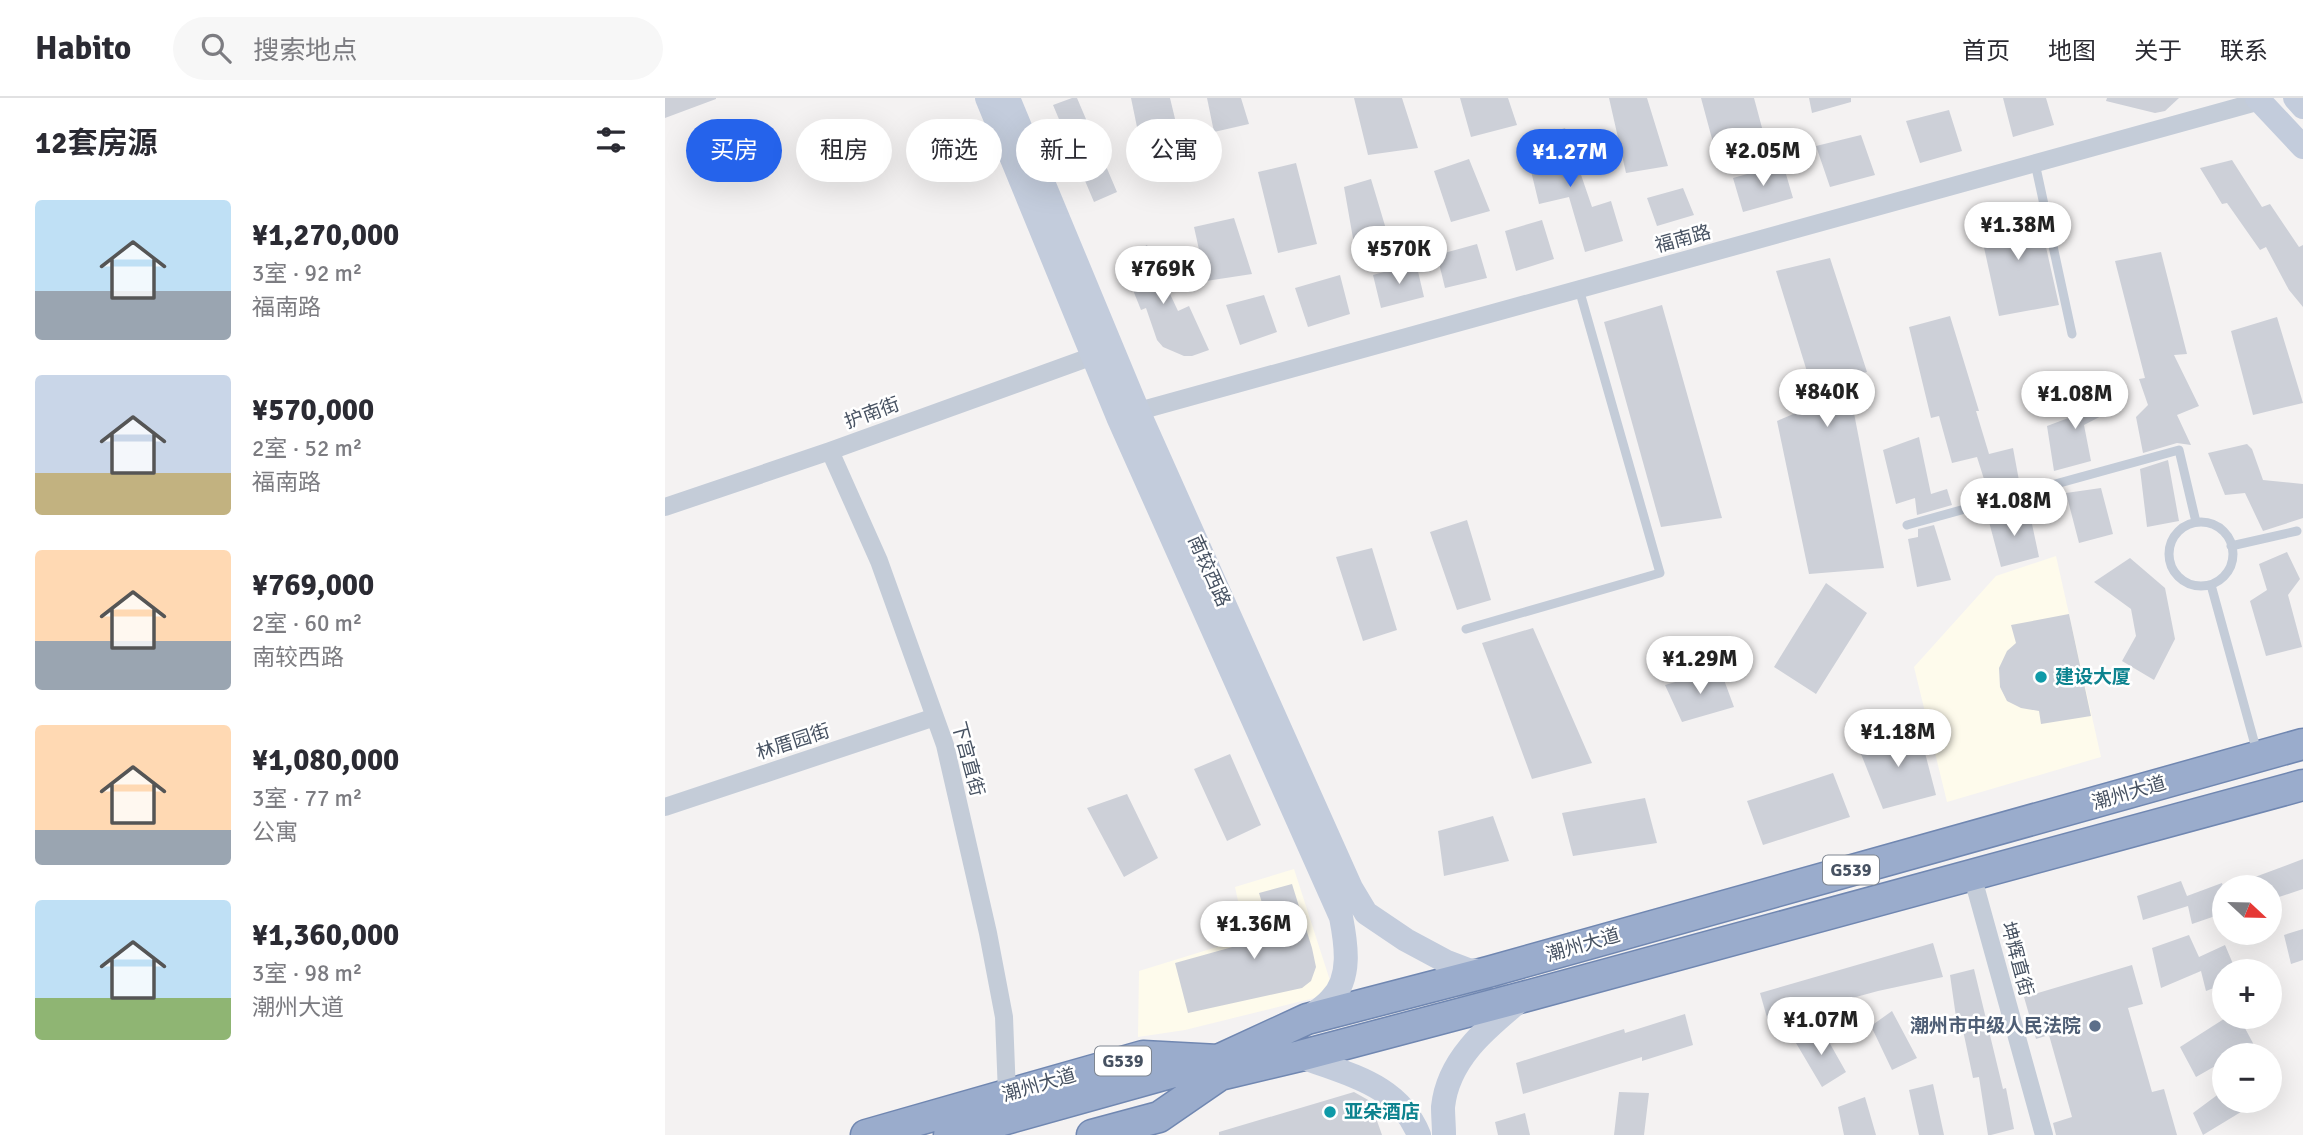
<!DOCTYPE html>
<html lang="zh">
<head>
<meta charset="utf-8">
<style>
	:root { --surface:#fff; --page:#f7f7f7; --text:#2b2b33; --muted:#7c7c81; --line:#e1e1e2; --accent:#2563eb }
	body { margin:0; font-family:Signika,"Noto Sans SC",sans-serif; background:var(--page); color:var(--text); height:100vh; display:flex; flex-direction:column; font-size:26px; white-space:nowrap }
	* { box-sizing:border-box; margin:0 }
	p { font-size:23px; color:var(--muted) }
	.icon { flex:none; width:38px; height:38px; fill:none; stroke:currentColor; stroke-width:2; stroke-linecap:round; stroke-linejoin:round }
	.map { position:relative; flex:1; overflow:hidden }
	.sheet { display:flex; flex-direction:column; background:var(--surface); width:665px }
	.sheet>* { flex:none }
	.banner { position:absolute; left:21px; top:21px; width:665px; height:63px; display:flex; gap:14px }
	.needle { width:46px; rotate:112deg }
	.fabs { position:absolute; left:1547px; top:777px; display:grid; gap:14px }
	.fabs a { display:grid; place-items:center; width:70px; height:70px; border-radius:50%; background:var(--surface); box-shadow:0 7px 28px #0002; font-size:35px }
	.price { position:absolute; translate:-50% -60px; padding:0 16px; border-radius:24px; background:#fff; color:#222; font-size:23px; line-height:46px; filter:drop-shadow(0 2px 4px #0008) }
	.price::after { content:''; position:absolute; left:50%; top:42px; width:21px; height:16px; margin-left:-10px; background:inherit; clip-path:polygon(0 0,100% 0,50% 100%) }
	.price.selected { background:var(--accent); color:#fff }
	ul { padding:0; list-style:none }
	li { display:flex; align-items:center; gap:21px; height:175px; padding:0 35px }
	li span { display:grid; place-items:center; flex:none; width:196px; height:140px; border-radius:7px; color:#555 }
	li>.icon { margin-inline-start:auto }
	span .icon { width:84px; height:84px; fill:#fffc; stroke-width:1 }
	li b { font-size:30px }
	h2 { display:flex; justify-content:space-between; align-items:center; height:84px; padding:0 35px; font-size:30px }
	.tag { padding:0 24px; border-radius:32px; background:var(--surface); box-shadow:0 7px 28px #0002; font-size:24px; line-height:63px }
	.tag.selected { background:var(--accent); color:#fff }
	header { display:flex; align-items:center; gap:42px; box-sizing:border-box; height:98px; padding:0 35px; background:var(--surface); border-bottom:2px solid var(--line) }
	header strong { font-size:33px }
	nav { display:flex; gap:38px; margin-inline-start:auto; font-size:24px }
	.search { width:490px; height:63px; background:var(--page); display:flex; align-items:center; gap:18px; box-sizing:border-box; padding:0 24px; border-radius:38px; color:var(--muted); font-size:26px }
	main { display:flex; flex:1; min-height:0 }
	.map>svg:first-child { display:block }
	.commercial { fill:#fefbec }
	.building { fill:#cdd0d8 }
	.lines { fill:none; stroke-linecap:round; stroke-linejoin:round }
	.trunk-casing { stroke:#7087b1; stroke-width:33 }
	.service { stroke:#c4ccd8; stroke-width:9 }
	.minor { stroke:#c4ccd8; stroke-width:18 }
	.secondary { stroke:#c3ccdc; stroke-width:24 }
	.trunk { stroke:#9aaccc; stroke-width:30 }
	.culture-dot { fill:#0f9aa8; stroke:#fff; stroke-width:2.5 }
	.service-dot { fill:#5c6f8a; stroke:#fff; stroke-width:2.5 }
	.labels { text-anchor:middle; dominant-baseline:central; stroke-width:5; stroke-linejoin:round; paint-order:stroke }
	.shield { fill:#fff; stroke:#7e8691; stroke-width:2 }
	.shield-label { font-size:18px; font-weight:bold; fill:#475262 }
	.street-label { font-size:19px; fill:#475262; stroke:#fff }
	.culture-label { font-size:19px; font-weight:bold; fill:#0d838f; stroke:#fff; text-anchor:start }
	.service-label { font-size:19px; font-weight:bold; fill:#4e5e75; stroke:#fff; text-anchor:end }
</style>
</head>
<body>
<header>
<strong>Habito</strong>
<div class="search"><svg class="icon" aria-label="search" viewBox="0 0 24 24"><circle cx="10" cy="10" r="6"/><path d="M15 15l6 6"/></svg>搜索地点</div>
<nav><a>首页</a><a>地图</a><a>关于</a><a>联系</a></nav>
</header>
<main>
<section class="sheet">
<h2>12套房源<svg class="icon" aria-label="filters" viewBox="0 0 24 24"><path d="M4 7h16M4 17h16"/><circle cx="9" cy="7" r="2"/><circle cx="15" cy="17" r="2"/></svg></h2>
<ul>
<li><span style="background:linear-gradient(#bfe0f5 65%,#9aa5b1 0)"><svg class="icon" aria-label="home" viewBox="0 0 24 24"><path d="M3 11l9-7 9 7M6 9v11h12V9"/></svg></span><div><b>¥1,270,000</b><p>3室 · 92 m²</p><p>福南路</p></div></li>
<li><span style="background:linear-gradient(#c9d6e8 70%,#c2b280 0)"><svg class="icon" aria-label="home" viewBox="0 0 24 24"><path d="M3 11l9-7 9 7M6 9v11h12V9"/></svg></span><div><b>¥570,000</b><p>2室 · 52 m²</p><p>福南路</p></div></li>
<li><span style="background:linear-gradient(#ffd9b3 65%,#9aa5b1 0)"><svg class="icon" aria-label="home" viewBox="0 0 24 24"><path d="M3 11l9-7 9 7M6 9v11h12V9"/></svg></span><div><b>¥769,000</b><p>2室 · 60 m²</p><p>南较西路</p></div></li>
<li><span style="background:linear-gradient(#ffd9b3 75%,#9aa5b1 0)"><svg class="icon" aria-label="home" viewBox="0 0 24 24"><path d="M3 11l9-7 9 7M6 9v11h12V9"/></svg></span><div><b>¥1,080,000</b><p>3室 · 77 m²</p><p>公寓</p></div></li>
<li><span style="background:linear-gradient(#bfe0f5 70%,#8fb573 0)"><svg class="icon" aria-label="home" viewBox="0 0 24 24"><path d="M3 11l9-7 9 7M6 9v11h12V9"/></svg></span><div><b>¥1,360,000</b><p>3室 · 98 m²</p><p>潮州大道</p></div></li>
</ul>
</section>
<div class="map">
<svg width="1638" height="1037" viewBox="0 0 1638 1037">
	<rect width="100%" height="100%" fill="#f4f2f2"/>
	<path class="commercial" d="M1391,458l45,201 -154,45 -33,-135 82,-91z
		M629,771l40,124 -149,37 -47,7 1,-66 107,-33 -11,-51z"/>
	<path class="building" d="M0,0h51v1l-51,19z
		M407,0h5l40,94 -23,10 -41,-97z
		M466,0h39l13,54 -39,9z
		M542,0h34l8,26 -35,8z
		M689,0h48l16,50 -50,7z
		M795,0h48l9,27 -46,12z
		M944,0h38l21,68 -42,7z
		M1036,0h53l11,41 -50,11z
		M1144,0h42v4l-39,11z
		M1338,0h43l8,27 -41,12z
		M1442,0h72l-14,13 -10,2 -49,-12z
		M1284,12l13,41 -42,12 -14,-42z
		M900,30l27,79 19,-6 12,40 -38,11 -16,-55 -30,7 -15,-62z
		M1196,37l14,40 -45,12 -14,-41z
		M804,61l21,52 -39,11 -17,-51z
		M1567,62l30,47 8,-3 29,43 4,-2v62l-14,-17 -23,-43 -6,3 -33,-47 -5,1 -22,-36z
		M631,65l21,81 -39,9 -20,-81z
		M1118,66l10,34 -50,14 -10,-34z
		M706,81l18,60 -35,5 -10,-57z
		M1018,90l11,27 -37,11 -10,-28z
		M1372,109l22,98 -60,11 -21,-96z
		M569,120l18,56 -46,7 -12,-54z
		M877,122l12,39 -38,12 -11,-40z
		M812,146l10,34 -42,10 -8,-33z
		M482,147l31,66 11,-5 20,44 -17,6h-8l-21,-9 -6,-7 -11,-32 -5,2 -20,-50z
		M1496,154l26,102 -13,1 25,51 -22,9 14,30 -14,-2 -34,10 -7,-36 12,-12 -9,-26 6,-1 -30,-117z
		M1165,160l37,114 -20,5 37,191 -75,6 -32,-153 40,-17 -41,-133z
		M751,165l8,34 -43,11 -8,-33z
		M675,177l10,39 -42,13 -13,-39z
		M599,197l13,37 -37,13 -14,-40z
		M997,207l60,213 -61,9 -57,-205z
		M1285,218l29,95h-3l13,43 24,-6 7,38 -31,9 -12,-38 -25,6 -13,-47 -8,2 -22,-91z
		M1612,219l26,86 -50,12 -22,-84z
		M1437,294l7,20 -25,13 7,36 -37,10 -7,-45 24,-9 -4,-19z
		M1254,339l12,57 16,-5 5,16 -35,10 -2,-17 -19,6 -13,-54z
		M1582,346l5,5 11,31 40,4v34l-40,13 -18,-38 -20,2 -17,-42z
		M1503,362l11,61 -32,6 -7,-58z
		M1436,390l12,46 -34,9 -13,-50z
		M1364,412l10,47 -38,10 -13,-49z
		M802,422l24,80 -34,10 -27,-78z
		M1269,427l17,55 -34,7 -9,-48 10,-2v-8z
		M707,450l25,82 -34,11 -27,-84z
		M1622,454l13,27 -12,16 14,52 -36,9 -16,-55 17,-11 -8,-26z
		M1465,460l35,30 10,51 -21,41 -32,-19 14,-25 -5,-27 -37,-27z
		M1161,485l41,30 -51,81 -42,-27z
		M1404,516l22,102 -50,8 -2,-13 -18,-3 -14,-7 -7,-14 -1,-19 8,-17 9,-8 -5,-18z
		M868,530l59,135 -60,16 -50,-136z
		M1055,571l14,38 -52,15 -17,-37z
		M1254,632l17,65 -53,14 -26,-65z
		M565,656l31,71 -34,16 -33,-72z
		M1168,675l17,44 -87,28 -16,-44z
		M462,696l31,64 -34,19 -37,-69z
		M980,700l12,45 -84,13 -11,-43z
		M828,718l16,45 -65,15 -6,-45z
		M1638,761v30l-33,11v-13h-12l-3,-10z
		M1516,783l6,15 35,-13 2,8v22l-32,11 -4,-18 -45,14 -6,-24z
		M627,786l20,64 4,19 -5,14 -9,7 -114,25 -13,-50 97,-27 -13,-43z
		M1638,831v31l-12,4 -7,-29z
		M1524,837l10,22 26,-12 11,26h-12v13l-18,7 -5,-20 -40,17 -9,-40z
		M1268,845l10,34 -65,14 -110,30 -8,-28z
		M1467,867l11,39 -15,4 24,84 12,-3 13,46h-121l-3,-12 19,-6 -23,-82 -13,4 -12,-42z
		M1309,871l29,120 3,-1 8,41 -23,6h-3l-9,-58 -6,1 -13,-62 -4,1 -6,-42z
		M1227,913l25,47 -25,12 -21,-44z
		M1020,916l8,31 -51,16v-4l-119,37 -7,-31 108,-34 1,4z
		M1562,919h12l15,28 -19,10h-11v6l-28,16 -16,-30z
		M1155,928l26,46 -24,15 -26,-44z
		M1268,986l11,51h-25l-10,-45z
		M1559,992v11h35l-56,34 -10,-22z
		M689,994l16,9 12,34h-163v-3z
		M954,994l30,1 -5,42h-30z
		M1200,999l11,38h-32l-6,-28z
		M860,1015l5,22h-32l-3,-13z"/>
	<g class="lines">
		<g class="trunk-casing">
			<path id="trunk" d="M201,1037l277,-79 75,4 89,-41 181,-47 815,-228
				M284,1037l246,-69
				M427,1037l67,-18 61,-42 80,-19 223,-59 780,-212"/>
		</g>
		<path class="service" d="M1370,65l37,171
			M1504 456a32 32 0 1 1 64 0a32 32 0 1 1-64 0Z
			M1242,427l272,-75 17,72
			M1566,448l66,-15
			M1546,487l46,167
			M801,531l194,-56 -81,-284"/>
		<path class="minor" d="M463,316l1132,-313
			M165,353l49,110 66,184 43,188 16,84 3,77
			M0,409l165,-56 263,-95
			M0,709l270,-90
			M1307,777l72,260"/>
		<path class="secondary" d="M322,0l131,319 223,500c5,26 11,61 -10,82 -6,7 -15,13 -22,18
			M343,0l130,313 213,477 15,25 40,27 41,22 21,8 20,2
			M1592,0l46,49
			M1630,0l8,9
			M635,958c47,19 98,27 119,79
			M779,1037c0,-9 -1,-19 -1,-28 5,-49 45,-80 80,-109"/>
		<use href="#trunk" class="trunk"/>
	</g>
	<g class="culture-dot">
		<circle cx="1376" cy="579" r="7"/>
		<circle cx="665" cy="1014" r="7"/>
	</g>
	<circle class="service-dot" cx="1430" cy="928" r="7"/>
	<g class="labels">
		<g class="shield">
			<rect x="1158" y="757.5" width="56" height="29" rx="5"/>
			<rect x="430" y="948.5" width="56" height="29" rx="5"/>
		</g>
		<g class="shield-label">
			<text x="1186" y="772">G539</text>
			<text x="458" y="963">G539</text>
		</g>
		<g class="street-label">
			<text transform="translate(1018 141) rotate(-15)">福南路</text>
			<text transform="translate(207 315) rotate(-20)">护南街</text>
			<text transform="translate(544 473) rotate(66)">南较西路</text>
			<text transform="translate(128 644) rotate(-18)">林厝园街</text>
			<text transform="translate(303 661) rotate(75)">下宫直街</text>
			<text transform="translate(1464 695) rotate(-16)">潮州大道</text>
			<text transform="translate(918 847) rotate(-16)">潮州大道</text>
			<text transform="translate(1352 861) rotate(75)">坤辉直街</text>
			<text transform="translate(374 987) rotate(-16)">潮州大道</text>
		</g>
		<g class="culture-label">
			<text x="1390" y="579">建设大厦</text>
			<text x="679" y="1014">亚朵酒店</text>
		</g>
		<g class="service-label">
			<text x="1416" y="928">潮州市中级人民法院</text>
		</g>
	</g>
</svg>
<div class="fabs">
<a><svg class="needle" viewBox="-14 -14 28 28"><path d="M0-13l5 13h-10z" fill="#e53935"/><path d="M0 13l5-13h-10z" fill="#7c7c81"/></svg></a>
<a>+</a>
<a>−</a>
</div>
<b class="price" style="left:1098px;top:90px">¥2.05M</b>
<b class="price selected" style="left:905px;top:91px">¥1.27M</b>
<b class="price" style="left:1353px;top:164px">¥1.38M</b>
<b class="price" style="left:734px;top:188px">¥570K</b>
<b class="price" style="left:498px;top:208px">¥769K</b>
<b class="price" style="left:1162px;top:331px">¥840K</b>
<b class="price" style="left:1410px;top:333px">¥1.08M</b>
<b class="price" style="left:1349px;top:440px">¥1.08M</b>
<b class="price" style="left:1035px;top:598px">¥1.29M</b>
<b class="price" style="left:1233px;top:671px">¥1.18M</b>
<b class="price" style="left:589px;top:863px">¥1.36M</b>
<b class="price" style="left:1156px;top:959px">¥1.07M</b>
<div class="banner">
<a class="tag selected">买房</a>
<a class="tag">租房</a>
<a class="tag">筛选</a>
<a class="tag">新上</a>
<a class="tag">公寓</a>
</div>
</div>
</main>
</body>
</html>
